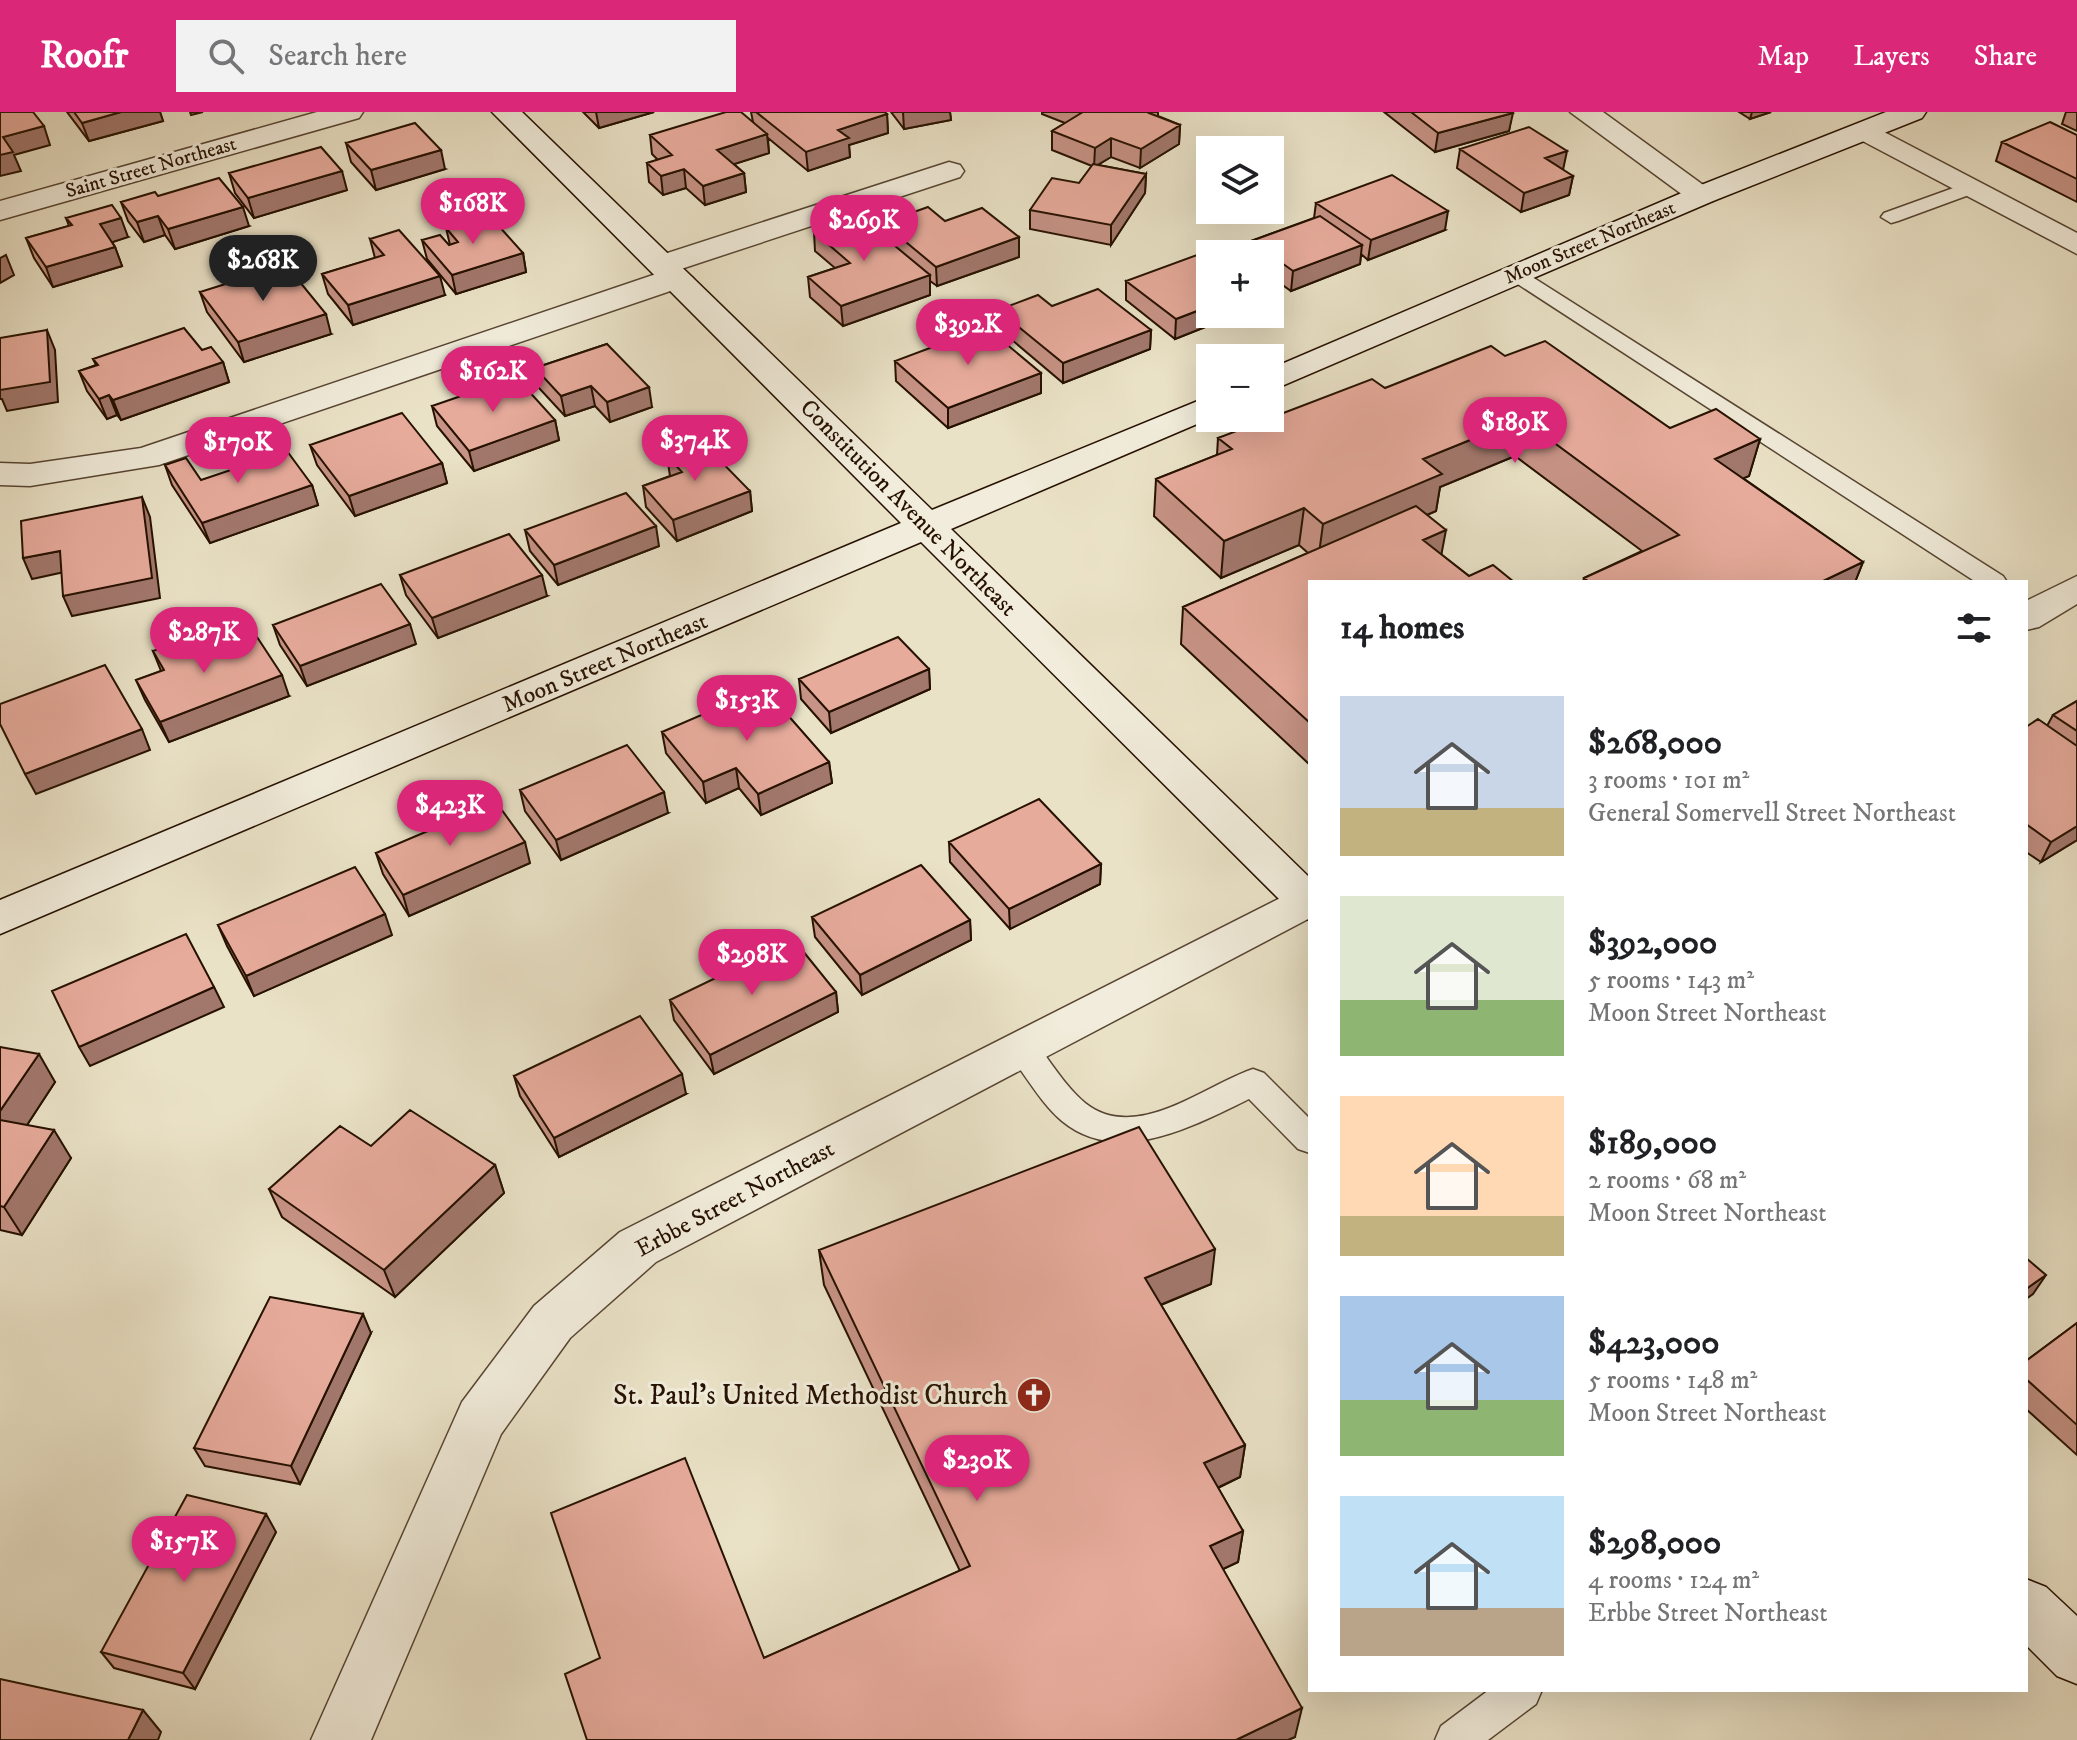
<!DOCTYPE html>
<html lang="en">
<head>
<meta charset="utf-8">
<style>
	:root { --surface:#fff; --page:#f2f2f2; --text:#202124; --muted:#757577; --accent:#db2777 }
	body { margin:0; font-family:"IM FELL DW Pica",serif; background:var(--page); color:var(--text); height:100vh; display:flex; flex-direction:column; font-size:30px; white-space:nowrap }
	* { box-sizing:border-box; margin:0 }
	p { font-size:26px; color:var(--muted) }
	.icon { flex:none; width:44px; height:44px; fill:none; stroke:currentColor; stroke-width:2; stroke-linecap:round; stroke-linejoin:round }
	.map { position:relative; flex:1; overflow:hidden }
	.panel { position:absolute; left:1308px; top:468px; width:720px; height:1112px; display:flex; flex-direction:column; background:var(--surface); border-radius:0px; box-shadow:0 8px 32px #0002 }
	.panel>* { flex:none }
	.controls { position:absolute; left:1196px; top:24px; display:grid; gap:16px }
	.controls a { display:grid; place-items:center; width:88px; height:88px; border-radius:0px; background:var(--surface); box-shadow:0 8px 32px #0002; font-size:40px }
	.price { position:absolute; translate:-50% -68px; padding:0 18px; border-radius:28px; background:var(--accent); color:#fff; font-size:26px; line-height:52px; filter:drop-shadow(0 2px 4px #0008) }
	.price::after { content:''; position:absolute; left:50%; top:48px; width:24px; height:18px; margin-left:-12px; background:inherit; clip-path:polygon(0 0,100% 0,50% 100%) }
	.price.current { background:#222; color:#fff }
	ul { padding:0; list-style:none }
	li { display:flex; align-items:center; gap:24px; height:200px; padding:0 32px }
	li span { display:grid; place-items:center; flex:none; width:224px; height:160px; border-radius:0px; color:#555 }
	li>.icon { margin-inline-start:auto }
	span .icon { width:96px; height:96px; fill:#fffc; stroke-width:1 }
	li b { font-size:34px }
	h2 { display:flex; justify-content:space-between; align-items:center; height:96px; padding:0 32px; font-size:34px }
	header { display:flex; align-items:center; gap:48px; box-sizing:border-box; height:112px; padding:0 40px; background:var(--accent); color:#fff }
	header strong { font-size:38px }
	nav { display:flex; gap:44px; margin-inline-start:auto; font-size:28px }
	.search { width:560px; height:72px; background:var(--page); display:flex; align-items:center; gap:20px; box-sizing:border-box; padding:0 28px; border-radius:0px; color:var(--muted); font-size:30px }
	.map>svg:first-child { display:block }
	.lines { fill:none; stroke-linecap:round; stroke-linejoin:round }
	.lane-casing { stroke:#574532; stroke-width:3 }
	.street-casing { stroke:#574532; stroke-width:3 }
	.secondary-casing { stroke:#261100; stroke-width:3 }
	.lane { fill:#f1ecdb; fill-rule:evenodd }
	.street { fill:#f1ecdb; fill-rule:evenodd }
	.secondary { fill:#f1ecdb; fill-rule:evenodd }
	.wall { fill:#c79386; stroke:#261100; stroke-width:2 }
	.shaded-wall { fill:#a2786d; stroke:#261100; stroke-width:2 }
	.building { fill:#e7ab9c; stroke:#261100; stroke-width:2 }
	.labels { text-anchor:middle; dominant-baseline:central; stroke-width:6; stroke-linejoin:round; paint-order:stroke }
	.far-street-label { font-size:20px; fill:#261100; stroke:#f1ecdb }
	.street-label { font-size:24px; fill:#261100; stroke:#f1ecdb }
	.near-poi-label { font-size:28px; fill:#261100; stroke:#f1ecdb; text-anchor:end }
</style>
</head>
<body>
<header>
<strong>Roofr</strong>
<div class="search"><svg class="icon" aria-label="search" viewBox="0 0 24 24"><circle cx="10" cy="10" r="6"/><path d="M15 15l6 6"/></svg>Search here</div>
<nav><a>Map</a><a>Layers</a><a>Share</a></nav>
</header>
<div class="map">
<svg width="2077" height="1628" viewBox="0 0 2077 1628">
	<rect width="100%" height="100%" fill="#eae2c7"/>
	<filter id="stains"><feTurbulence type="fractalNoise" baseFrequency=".0025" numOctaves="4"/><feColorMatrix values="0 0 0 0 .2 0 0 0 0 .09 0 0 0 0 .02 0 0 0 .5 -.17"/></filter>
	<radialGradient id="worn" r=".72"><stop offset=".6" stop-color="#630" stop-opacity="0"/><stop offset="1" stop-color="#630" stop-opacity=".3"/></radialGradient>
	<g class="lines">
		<g class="lane-casing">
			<path id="lane" d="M1970,70l10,6 -3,4 -79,29 -7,2 -10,-6 3,-4z
				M1518,156l485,308 4,6h-31l-466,-303 -3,-5 3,-5z
				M1023,925l11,3c16,21 31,46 51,63 51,41 120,-18 168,-34l11,4 46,46v34l-12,-4 -49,-50c-54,26 -130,69 -187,22 -20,-17 -34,-42 -50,-63l-5,-9 5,-9z
				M1489,1578h53l-6,14 -48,36h-53l6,-14z"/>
		</g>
		<g class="street-casing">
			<path id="street" d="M317,0h46l-4,6 -359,102v-19z
				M1570,0h33l114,83 -4,6h-22z
				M1865,10l212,111v21l-222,-117 -4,-6 4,-6z
				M949,50l11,3 4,6 -4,6 -279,92 12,9 -5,7 -529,180 -129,21 -30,-1v-22l30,1 111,-16 518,-175 -12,-8 5,-7z
				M2077,464v28l-38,23 -13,3v-29z
				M1306,773l4,1v32l-654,344 -86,76 -69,96 -130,306h-60l151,-338 72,-96 86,-74z"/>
		</g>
		<g class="secondary-casing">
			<path id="secondary" d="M492,0h30l410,398 278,-114 1,22 -260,111 359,349v42l-15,-5 -374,-373 -921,392v-34l901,-377z
				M1886,0h40l-4,6 -209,83 -443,190v-22l421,-180z
				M2026,1467l20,8 31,29v68l-20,-8 -31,-31z"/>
		</g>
		<use href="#lane" class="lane"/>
		<use href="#street" class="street"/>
		<use href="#secondary" class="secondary"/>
	</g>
	<path class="wall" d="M67,0h93l3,9 -74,20z
		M583,0h71l-55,16z
		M751,0h133l3,2 1,19 -39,12 1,12 -42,14 -40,-33 1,15 -35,11 10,9 2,19 -41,13 -19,-17 -23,7 -14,-13 -2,-19 11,-3 -6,-6 -2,-19 103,-13z
		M891,0h59l1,8 -47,9z
		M1042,0h116v4l22,9 -1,19 -39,24 -29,-11 -13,8 48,9 -1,19 -34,52 -81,-16v-19l49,-27 13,-17 -40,-16v-19l13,-8 -23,-9z
		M1384,0h128l-3,19 -74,21z
		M1739,0h32l-21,7z
		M2066,0h11v19l-15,-7z
		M2077,23v67l-81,-41 6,-19z
		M346,31l99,26 -69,21 -25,-28z
		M1460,37l113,27 -4,19 -48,17 -64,-44z
		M229,61l118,17 -93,28 -19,-25z
		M158,84l91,30 -74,23 -10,-14 -21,7 -16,-21 -7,-19z
		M1316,91l129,27 -77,30 -7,-6 -1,10 -69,27 -21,-15v-22h-20l1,-13 63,-23z
		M66,106l62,19 -16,5 3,5 7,19 -69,21 -19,-29 -8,-20 43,-12z
		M945,109l74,16v20l-82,29 -7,-5v14l-87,31 -33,-29 -2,-20 27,-9 -20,-17 -1,-19 70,5 -1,-14z
		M446,116l77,25 3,19 -70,22 -29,-35 -5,-19 28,5z
		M370,127l75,56 -92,30 -25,-31 -6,-20 53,-16z
		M1126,169l84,33h28l-63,25 -49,-39z
		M200,180l131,42 -87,28 -37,-50z
		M1052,194l99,24 -1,19 -87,34 -64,-54 -1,-19z
		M607,232l45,63 -42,15 -15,-16 -30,10 -26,-28 -4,-20z
		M202,238l21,12 6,20 -108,38 -4,-5 -10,4 -20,-28 -8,-20 17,-6 -3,-6z
		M1505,244l165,72 90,11 -11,37 -6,2 120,84 -8,20h-272l1,-4 58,-27 -127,-95 -75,31 -4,24 -9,4 15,40 27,21 45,6h-204v183l-129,-121 2,-37 125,-54 -9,-8 -78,33 -67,-62 2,-37 61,-24 1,-17 167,-50z
		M895,249l146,12v20l-93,35 -52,-47z
		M432,294l123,14 4,20 -85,31 -37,-45z
		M310,333l132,18 5,20 -92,33 -38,-51z
		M667,344l83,35 2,20 -75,30 -31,-34 -3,-21 27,-10z
		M165,353l36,15 111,5 6,20 -108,38 -38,-58z
		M525,418l134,16 -101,39 -28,-34z
		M400,463l147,21 -109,42 -32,-43z
		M273,513l143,19 -109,42 -27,-41z
		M153,539l136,45 -120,46 -24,-42 -9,-20 25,-9z
		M929,557l1,20 -99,44 -30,-34 -2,-20z
		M2077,589v139l-36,22 -15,-10v-125l21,-1 6,-11z
		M662,620l167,30 3,21 -71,32 -22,-27 -33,15 -40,-50z
		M520,678l148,23 -107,47 -36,-49z
		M949,730l152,22 -1,20 -90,45 -60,-67z
		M376,741l154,10 -121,53 -26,-42z
		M812,805l158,3 1,20 -109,55 -47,-58z
		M218,813l174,10 -138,61 -27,-50z
		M836,880l2,20 -124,62 -40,-54 -4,-20z
		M0,935l55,35 -28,43 44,33 -49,77 -22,-5z
		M514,964l172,18 -127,63 -39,-61z
		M371,1034l124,19 9,28 -109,104 -113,-80 -13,-28z
		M819,1138l392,34 -50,21 84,140 -5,32 -22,11 25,43 -5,31 -15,7 72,168 -7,3h-701l177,-82 196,-87 -136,-286z
		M2077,1211v132l-51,-46v-48z
		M371,1221l-71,151 -95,-18 -11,-18z
		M276,1420l-81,157 -81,-21 -13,-16z"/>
	<path class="shaded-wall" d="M121,0h39l3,9 -74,20 -7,-18z
		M190,0h13l-12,3z
		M596,0h58l-55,16z
		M903,0h47l1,8 -47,9z
		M1752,0h19l-21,7z
		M1513,1l-4,18 -74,21 3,-19z
		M887,2l1,19 -39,12 1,12 -42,14 -2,-19 32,-22z
		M1180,13l-1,19 -39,24 1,-19z
		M44,14l6,19 -36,10 7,16 -21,5v-21l3,-18z
		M767,22l2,19 -50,16 -2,-19z
		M1111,26v19l-17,10 1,-19z
		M441,38l4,19 -69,21 -5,-20z
		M1567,39l-4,19 -18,-12z
		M684,57l2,19 -23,7 -2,-19z
		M342,59l5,19 -93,28 -6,-20z
		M744,61l2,19 -41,13 -2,-19z
		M1146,62l-1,19 -34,52v-20z
		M1573,64l-4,19 -48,17 3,-19z
		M243,95l6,19 -74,23 -7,-20z
		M1448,99l-3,19 -77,30 3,-20z
		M158,104l7,19 -21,7 -7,-20z
		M121,106l7,19 -21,7 -7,-20z
		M1019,125v20l-82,29 -1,-19z
		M1362,133l-2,19 -69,27 2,-20z
		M115,135l7,19 -69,21 -7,-20z
		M523,141l3,19 -70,22 -4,-19z
		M6,143l8,20 -14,8v-25z
		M930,163v20l-87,31 -2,-20z
		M440,164l5,19 -92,30 -5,-20z
		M1210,194v8h28l-63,25 1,-20z
		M326,202l5,20 -87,28 -6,-20z
		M47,218l8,20 3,52 -51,9 -5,-12h-2v-16z
		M1151,218l-1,19 -87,34v-20z
		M223,250l6,20 -108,38 -8,-20z
		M1041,261v20l-93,35v-20z
		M591,274l4,20 -30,10 -4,-20z
		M649,275l3,20 -42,15 -3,-20z
		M109,283l8,20 -10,4 -8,-20z
		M1522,307l-7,37 -75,31 -4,24 -118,50 5,-37 100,-65z
		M555,308l4,20 -85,31 -5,-20z
		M1760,327l-11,37 -45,20 11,-37z
		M442,351l5,20 -92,33 -6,-20z
		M312,373l6,20 -108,38 -8,-20z
		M750,379l2,20 -75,30 -4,-21z
		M142,385l8,20 10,81 -88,18 -9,-20z
		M1304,396l-5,37 -78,33 3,-37z
		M656,414l3,20 -101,39 -4,-20z
		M1446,418l-7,37 -16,-27z
		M60,439l9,20 -37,8 -9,-21z
		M1863,450l-8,20h-34z
		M542,463l5,21 -109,42 -6,-20z
		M410,512l6,20 -109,42 -7,-20z
		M929,557l1,20 -99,44 -2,-21z
		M282,563l7,21 -120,46 -9,-20z
		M142,617l8,21 -114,44 -11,-20z
		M829,650l3,21 -71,32 -3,-21z
		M736,656l3,20 -33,15 -3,-21z
		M664,680l4,21 -107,47 -5,-20z
		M2077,714v14l-36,22 10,-20z
		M525,730l5,21 -121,53 -6,-21z
		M1101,752l-1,20 -90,45 -1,-20z
		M385,802l7,21 -138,61 -8,-20z
		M970,808l1,20 -109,55 -2,-20z
		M214,875l10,20 -134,59 -11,-19z
		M836,880l2,20 -124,62 -4,-19z
		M39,942l16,28 -43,66 -12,-20v-17z
		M682,962l4,20 -127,63 -5,-19z
		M54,1018l17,28 -49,77 -18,-28z
		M495,1053l9,28 -109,104 -11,-27z
		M1215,1137l-4,35 -68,28 2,-34z
		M2046,1163l-13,19 -7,5v-10z
		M363,1202l8,19 -71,151 -9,-18z
		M1245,1333l-5,32 -40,19 4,-33z
		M266,1402l10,18 -81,157 -12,-16z
		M1243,1419l-5,31 -32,15 4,-31z
		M1302,1596l-7,29 -7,3h-52z
		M143,1598l18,22 -3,8h-30z"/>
	<path class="building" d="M0,0h33l11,14 -41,11 10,15 -13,3z
		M74,0h47l-39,11z
		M726,0h15l26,22 -50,16 27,23 -41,13 -19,-17 -23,7 -14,-13 25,-8 -22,-20z
		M756,0h128l3,2 -49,16 11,8 -43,14z
		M1083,0h67l-1,1 31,12 -39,24 -30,-11 -16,10 -43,-17z
		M1411,0h101l1,1 -75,20z
		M2050,10l27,13v44l-75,-37z
		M415,11l26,27 -70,20 -25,-27z
		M1529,15l38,24 -22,7 28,18 -49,17 -64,-44z
		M321,35l21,24 -94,27 -19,-25z
		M1093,52l53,10 -35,51 -81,-15 22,-32 27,5z
		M1392,63l56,36 -77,29 -55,-37z
		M219,66l24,29 -75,22 -10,-13 -21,6 -16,-20 34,-10 3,4z
		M112,93l9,13 -21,6 15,23 -69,20 -20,-29 46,-13 -6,-7z
		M928,95l17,14 37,-13 37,29 -83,30 -53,-44z
		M489,103l34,38 -71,22 -30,-35 18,-5 9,10 9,-3 -12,-14z
		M859,104l71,59 -89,31 -33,-29 42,-14 -36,-31z
		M1320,104l42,29 -69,26 -42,-30z
		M399,118l41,46 -92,29 -26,-31 62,-19 -14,-16z
		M1208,139l5,3h-3v52l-34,13 -50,-38z
		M286,153l40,49 -88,28 -38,-50z
		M1098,177l53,41 -88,33 -65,-53 40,-15 14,11z
		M986,215l55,46 -93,35 -53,-47z
		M184,216l18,22 9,-3 12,15 -110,38 -4,-5 -10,4 -20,-28 19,-6 -5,-6z
		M47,218l3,52 -50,8v-52z
		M1545,229l125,87 46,-19 44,30 -45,20 148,103 -42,20h-232l-5,-4 95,-43 -157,-116 -99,40 19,15 -119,50 -19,-16 -80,33 -68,-62 76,-30 -14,-11 154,-59 13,9 106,-42 14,10z
		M607,232l42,43 -42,15 -16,-16 -30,10 -26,-28z
		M516,265l39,43 -86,31 -37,-45z
		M402,301l40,50 -93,33 -39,-51z
		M703,331l47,48 -77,29 -30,-34 39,-14 -15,-16z
		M287,339l25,34 -110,38 -37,-58 21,-7 15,22z
		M626,381l30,33 -102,39 -29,-35z
		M142,385l10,81 -89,18 -3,-45 -37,7 -2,-37z
		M1416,394l30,24 -23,10 46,36 24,-11 21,17h-204v141l-127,-116z
		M509,422l33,41 -110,43 -32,-43z
		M381,472l29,40 -110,42 -27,-41z
		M196,523l13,20 48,-18 25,38 -122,47 -24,-42 28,-10 -11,-19z
		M898,525l31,32 -100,43 -30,-33z
		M105,553l37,64 -117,45 -25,-50v-20z
		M764,576l65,74 -71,32 -22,-26 -33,14 -41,-50z
		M2077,589v30l-24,-16z
		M2038,607l39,27v80l-26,16 -25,-18v-97z
		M627,633l37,47 -108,48 -36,-50z
		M1039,687l62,65 -92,45 -60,-67z
		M496,690l29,40 -122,53 -27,-42z
		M921,753l49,55 -110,55 -48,-58z
		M355,755l30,47 -139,62 -28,-51z
		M186,822l28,53 -135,60 -27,-56z
		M794,828l42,52 -126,63 -40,-55z
		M640,904l42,58 -128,64 -40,-62z
		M0,935l39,7 -39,57z
		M410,998l85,55 -111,105 -115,-81 71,-63 31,20z
		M0,1008l54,10 -50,77 -4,-1z
		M1139,1015l76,122 -70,29 100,167 -41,18 39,68 -33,15 92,162 -66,32h-649l-22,-66 35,-16 -49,-145 134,-55 79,200 206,-92 -151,-316z
		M2026,1146l20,17 -20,14z
		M270,1185l93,17 -72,152 -97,-18z
		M2077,1211v102l-51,-46v-18z
		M187,1383l79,19 -83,159 -82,-21z
		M0,1567l143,31 -15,30h-128z"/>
	<defs>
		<g id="church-disc" transform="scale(1.8)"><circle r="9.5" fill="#8f2418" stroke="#f1ecdb"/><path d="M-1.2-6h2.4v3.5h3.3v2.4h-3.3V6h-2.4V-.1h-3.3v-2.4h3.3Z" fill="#fff"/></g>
	</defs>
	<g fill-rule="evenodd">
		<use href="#church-disc" x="1034" y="1283"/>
	</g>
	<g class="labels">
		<g class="far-street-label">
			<text transform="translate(151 56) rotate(-16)">Saint Street Northeast</text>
			<text transform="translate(1590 131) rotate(-23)">Moon Street Northeast</text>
		</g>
		<g class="street-label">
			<text transform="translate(908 396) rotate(45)">Constitution Avenue Northeast</text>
			<text transform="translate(605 551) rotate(-23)">Moon Street Northeast</text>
			<text transform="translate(735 1087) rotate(-28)">Erbbe Street Northeast</text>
		</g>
		<g class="near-poi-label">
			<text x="1008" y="1283">St. Paul's United Methodist Church</text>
		</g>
	</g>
	<rect width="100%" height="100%" filter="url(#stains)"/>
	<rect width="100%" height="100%" fill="url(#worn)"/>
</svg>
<div class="controls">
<a><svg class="icon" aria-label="layers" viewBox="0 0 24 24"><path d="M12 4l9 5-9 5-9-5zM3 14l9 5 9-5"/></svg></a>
<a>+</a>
<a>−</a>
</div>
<b class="price" style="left:473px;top:134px">$168K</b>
<b class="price" style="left:864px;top:151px">$269K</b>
<b class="price current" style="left:263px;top:191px">$268K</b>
<b class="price" style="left:968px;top:255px">$392K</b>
<b class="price" style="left:493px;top:302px">$162K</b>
<b class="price" style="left:1515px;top:353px">$189K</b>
<b class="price" style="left:695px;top:371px">$374K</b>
<b class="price" style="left:238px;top:373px">$170K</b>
<b class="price" style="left:204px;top:563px">$287K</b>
<b class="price" style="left:747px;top:631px">$153K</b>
<b class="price" style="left:450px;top:736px">$423K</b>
<b class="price" style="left:752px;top:885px">$298K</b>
<b class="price" style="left:977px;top:1391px">$230K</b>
<b class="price" style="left:184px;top:1472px">$157K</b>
<section class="panel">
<h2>14 homes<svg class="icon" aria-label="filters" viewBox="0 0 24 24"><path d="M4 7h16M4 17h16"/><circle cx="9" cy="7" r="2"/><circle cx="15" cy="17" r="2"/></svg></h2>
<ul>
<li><span style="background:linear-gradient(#c9d6e8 70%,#c2b280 0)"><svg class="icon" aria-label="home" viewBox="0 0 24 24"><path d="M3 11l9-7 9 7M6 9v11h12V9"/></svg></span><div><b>$268,000</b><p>3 rooms · 101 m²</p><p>General Somervell Street Northeast</p></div></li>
<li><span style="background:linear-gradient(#dfe7d0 65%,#8fb573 0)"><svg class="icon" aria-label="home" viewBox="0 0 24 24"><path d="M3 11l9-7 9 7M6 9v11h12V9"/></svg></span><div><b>$392,000</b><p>5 rooms · 143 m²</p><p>Moon Street Northeast</p></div></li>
<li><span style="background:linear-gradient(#ffd9b3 75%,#c2b280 0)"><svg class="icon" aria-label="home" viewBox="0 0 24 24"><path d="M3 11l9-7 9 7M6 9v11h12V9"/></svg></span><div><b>$189,000</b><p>2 rooms · 68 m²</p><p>Moon Street Northeast</p></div></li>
<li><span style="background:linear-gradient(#a9c7e8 65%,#8fb573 0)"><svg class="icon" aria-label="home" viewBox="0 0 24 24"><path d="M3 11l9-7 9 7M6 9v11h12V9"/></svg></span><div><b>$423,000</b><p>5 rooms · 148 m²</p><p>Moon Street Northeast</p></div></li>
<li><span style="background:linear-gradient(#bfe0f5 70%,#b9a48a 0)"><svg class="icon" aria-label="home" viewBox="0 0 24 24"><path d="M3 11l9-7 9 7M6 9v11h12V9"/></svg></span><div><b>$298,000</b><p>4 rooms · 124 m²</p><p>Erbbe Street Northeast</p></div></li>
</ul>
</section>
</div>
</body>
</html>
